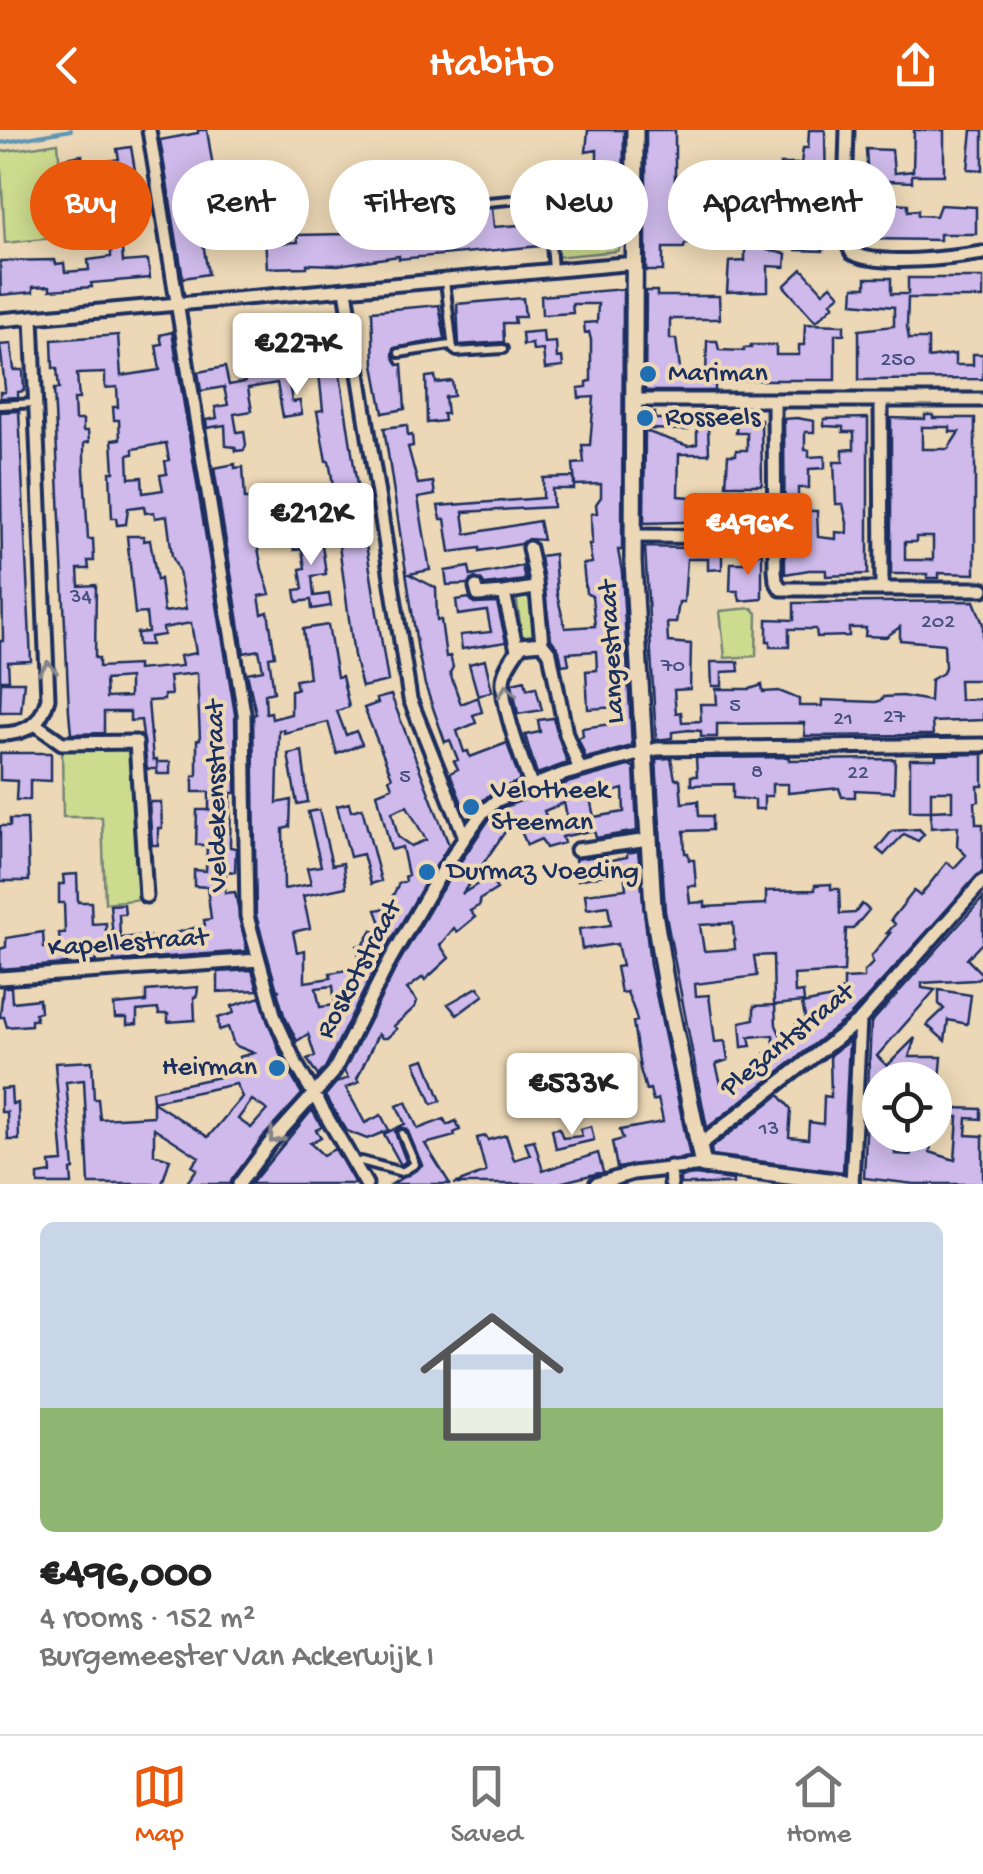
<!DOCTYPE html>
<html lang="en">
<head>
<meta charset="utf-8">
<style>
	:root { --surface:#fff; --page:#f2f2f2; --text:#222; --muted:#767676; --line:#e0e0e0; --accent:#ea580c }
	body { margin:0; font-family:"Gochi Hand",sans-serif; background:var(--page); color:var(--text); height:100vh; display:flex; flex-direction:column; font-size:38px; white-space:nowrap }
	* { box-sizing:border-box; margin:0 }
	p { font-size:32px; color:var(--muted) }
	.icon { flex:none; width:55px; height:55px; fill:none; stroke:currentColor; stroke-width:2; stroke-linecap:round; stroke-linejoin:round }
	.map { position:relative; height:1054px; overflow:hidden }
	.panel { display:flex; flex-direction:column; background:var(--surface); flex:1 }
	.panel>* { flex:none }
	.hud { position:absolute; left:30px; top:30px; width:925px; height:90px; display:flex; gap:20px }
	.fabs { position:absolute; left:862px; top:932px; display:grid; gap:20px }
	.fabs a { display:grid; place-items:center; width:90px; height:90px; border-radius:50%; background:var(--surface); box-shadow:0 5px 25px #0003; font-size:50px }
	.price { position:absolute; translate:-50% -85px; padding:0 22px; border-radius:10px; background:#fff; color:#222; font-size:32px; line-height:65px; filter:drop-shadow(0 2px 5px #0008) }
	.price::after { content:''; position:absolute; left:50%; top:60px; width:30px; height:22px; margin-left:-15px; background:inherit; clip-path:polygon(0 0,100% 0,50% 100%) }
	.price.current { background:var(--accent); color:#fff }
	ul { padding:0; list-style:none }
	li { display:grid; align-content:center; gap:20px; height:530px; padding:0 40px }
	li+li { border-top:2px solid var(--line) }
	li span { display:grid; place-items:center; height:310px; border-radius:15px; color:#555 }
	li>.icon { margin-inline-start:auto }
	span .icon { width:180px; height:180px; fill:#fffc; stroke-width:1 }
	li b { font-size:42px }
	.pill { padding:0 35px; border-radius:45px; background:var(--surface); box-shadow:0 5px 25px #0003; font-size:35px; line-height:90px }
	.pill.current { background:var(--accent); color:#fff }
	header { display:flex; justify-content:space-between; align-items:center; height:130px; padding:0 40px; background:var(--accent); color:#fff; font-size:45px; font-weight:600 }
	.menu { display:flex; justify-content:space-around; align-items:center; height:140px; border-top:2px solid var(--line); background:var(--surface); font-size:28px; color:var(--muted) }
	.menu a { display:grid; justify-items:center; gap:5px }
	.menu .current { color:var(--accent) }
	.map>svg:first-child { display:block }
	.green { fill:#cddb8f; stroke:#748576; stroke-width:2.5 }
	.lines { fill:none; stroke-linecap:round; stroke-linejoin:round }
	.stream { stroke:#6096b4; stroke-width:4 }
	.building { fill:#cfbaeb; stroke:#1b2f5e; stroke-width:2.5; fill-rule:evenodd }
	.service-casing { stroke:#1b2f5e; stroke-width:14 }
	.minor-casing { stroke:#1b2f5e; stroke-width:19 }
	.tertiary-casing { stroke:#1b2f5e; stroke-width:22 }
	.service { stroke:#ecd8b6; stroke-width:6 }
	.minor { stroke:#ecd8b6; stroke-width:11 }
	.tertiary { stroke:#ecd8b6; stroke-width:15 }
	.oneway { stroke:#84848a }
	.poi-dot { fill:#1f6fb2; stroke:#ecd8b6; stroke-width:4 }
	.labels { text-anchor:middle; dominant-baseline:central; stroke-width:8; stroke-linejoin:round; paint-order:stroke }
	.number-label { font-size:22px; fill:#485281 }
	.poi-label { font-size:28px; fill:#1b2f5e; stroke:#ecd8b6; text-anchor:start }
	.street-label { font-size:28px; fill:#1b2f5e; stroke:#ecd8b6 }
</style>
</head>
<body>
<header><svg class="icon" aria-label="back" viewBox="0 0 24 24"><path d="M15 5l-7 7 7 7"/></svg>Habito<svg class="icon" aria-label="share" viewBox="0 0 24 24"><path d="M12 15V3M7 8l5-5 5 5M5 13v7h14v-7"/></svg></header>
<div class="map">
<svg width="983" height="1054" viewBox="0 0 983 1054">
	<rect width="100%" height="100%" fill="#ecd8b6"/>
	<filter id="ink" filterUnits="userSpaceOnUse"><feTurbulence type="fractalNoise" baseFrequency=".01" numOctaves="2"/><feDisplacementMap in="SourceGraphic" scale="20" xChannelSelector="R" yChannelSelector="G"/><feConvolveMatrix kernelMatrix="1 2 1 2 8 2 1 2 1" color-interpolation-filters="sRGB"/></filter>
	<g filter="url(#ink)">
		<path class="green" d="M58,13l7,94 -60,6 -5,-91z
			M625,76l-1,35 -7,10 -62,6 -3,-40 42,-9z
			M531,462l7,42 -1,4 -20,4 -7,-33 4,-1 3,15h3l-4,-28z
			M752,478l5,5 -1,43 -31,2 -5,-47z
			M62,616h71l9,153 -37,4 -3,-86h-39z"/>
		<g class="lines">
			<path class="stream" d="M0,13l71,-13"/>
		</g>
		<path class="building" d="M198,0h9l10,62 -15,3 1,21 -4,1 9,57 -25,4 -23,-138 38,-7z
			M588,0h36l-1,70 -29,-3v-10l19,-1 -1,-15 -15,1v-22l-11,2z
			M646,0h29v58l15,4v52h-5l-1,4h-21v23h-17z
			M809,0h16l1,64h-9v22h9l-3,35 -27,-1 -3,-43 6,-3v-27h-20l1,-13h21l2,-16h5z
			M914,0h30v45h-32v7l-24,-1 -1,22 21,1v7l10,-1v5l18,1 4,-11 36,2v27h-36v6l-76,-1 1,-59h3l-2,-31 26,1 2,23 19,-2z
			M972,0h11v40l-15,-1z
			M131,17l13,76 -15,3 -9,-59 -16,1 -1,-6 16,-3 -2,-10z
			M82,25l2,24 -15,2 -3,-23z
			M735,61h16l1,17h-8l1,16h-14v-21h4z
			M429,74l4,20 27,-5 -1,-12 7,4 26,-3 2,19 25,-2 -1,-8 22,-3v32l-141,13v-3l-61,9 -31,-1v3l-40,1 -2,-31 16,-1v7l17,-1 -1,-7 49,-1 -1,-4 9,-1 -2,-18 10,-1v3l6,-1 1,17 47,-1 -2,-22z
			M91,89l1,13 -25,2 -1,-14z
			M745,96h22v24l19,4 -1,13 -17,-1v25l-41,1 2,-30 16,-1z
			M122,119l1,13 25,-2 2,18 -59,5 1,4 -42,3v-4l-17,1v5l-32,3 -1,-34 55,-1 1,4 8,-1 1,9 24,-2 -1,-10 23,-3v-7z
			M802,139l21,23 8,-7 9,10 -9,7 3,3 -18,17 -32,-36z
			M866,148h25v16h17v-16h75v20h-75l-1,29 2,12h19v19l27,-4v11h18v-11h10v25l-124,1v-50l35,-4v-19l-41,-4 1,-16h12z
			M623,159l-1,261h-4l4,22 10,174 -46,12 -8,-20 5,-2 -1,-8 36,-5 -1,-16 -29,2 -2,-38 11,-1 -1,-19 -29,2 2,11 -7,1 -3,-15 -8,-11 -11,-83 14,-2 3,40 8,34 30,-2 -3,-30 -6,-3 -3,-29 9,-1 -3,-19h3l-1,-30 6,-1 -1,-9 5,-7v-13l-26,1 -2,-21 11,-1 -2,-18h8l4,-48 -15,1 -1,-10 9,-1v-5l4,-1v-41l-2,-8 -4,1 -1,-10 13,-1 1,-18h-26l1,9 -31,2 -1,-19z
			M646,161h11v5h62l1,23h-50v20h6l5,38 25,1 1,-37h10l2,9 25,1v-3h7v-3h25v10h23v-10h5l1,-21 39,1v9h-9v46h-100v-3h-20v14h-70z
			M523,168l2,19h-11l1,6h-12l1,19 -45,3 -2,-41z
			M439,175l6,34 -51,9 -1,8 5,9 4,-1 3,45 -22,4 -9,-48 -2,-54z
			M329,185l4,40h2l5,19 22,144 -27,4 -3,-44 -3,-17h-3l-9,-50 6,-1 -5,-46 -31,5 5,33 8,-1 2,13 -19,3 -6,-34 -29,5 4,23 -18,3 3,18 7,-1 2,14 -2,5 -8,1 -1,-4 -9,-1 -1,-21 -18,3 -1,-8 11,-2 -2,-11 13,-2 -4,-18 -23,4 -3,-19 27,-5 4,18 16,-3 -1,-10 18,-3 1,-19 4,-1 -2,-28zM299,207l2,19 -23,2 -2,-19z
			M543,201l1,12 12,-1 1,16 5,-1 1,10 -18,2 -2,-19 -10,1 -1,-7 -9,1 -1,-12z
			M172,202l63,382 1,79h-5l-1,54 6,1 -1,24 -9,-1 -1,22 10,-1 12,59 -133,10v-8l-19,1 1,8 -9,1 -1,-9 -20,2 1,8 -67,5v-20l6,-2v-9l37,-6 1,16 16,-1 -1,-14h6l-1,-30h-5v-19h5l-1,-9 14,-1 1,28h13l1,22 14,-1v17l41,-5 6,5 19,-2v-4l33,-9 -1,-5 7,-1 -4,-32 -13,-1v-16l12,1 1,-26h-11l1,-35h12v-18h-16v-16h4v-36l3,-1 -3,-66 -28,3 2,19h-7v5l-16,1 5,59h4v8v-6h13v12h-13v-5h-10l-6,-49 -11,1v-9h-26v21l-33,1 -2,-22 -15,-323h5l-2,-21h-4l-1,-28 66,-5 3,41 39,-6 -4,-25 6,-1 -2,-9zM105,243v15l12,-1 1,20h-5l1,13h5l1,19 -8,1 2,32h-4l2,46h4l1,7 9,-1 2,-16 16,-2 1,7 9,-1 1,6 12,-2 5,40 7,16 7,37 -22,3 -4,-33 -3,1 -7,-40 -6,1v-5h-17l8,78 11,-1 2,19 -11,1 1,12h13l-1,-8 14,-2 -1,-7 28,-5 5,30 -16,3 2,10 -45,4v-5l-38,2v-9h-4l1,-73 -17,1 -1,-17h11l-1,-8h6l-1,-22h-5l-4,-69v-27l5,-1 -1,-11h-5v-11h-8l-1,-21h5l-2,-25zM166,313l3,17 -4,1 2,13 -7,1 3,15 -20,3 -1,-16 -13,1 -1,-23 5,-1v-5zM129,548v19l-23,1 -1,-18z
			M11,214l3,26h9l1,21 -6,1v5l-18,1v-6h5v-4l-5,-43z
			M435,246l1,7 16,-2 2,15 -9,1 2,17h-4l1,7 -17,2 -1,-46z
			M19,281l12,250 -23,1 1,18h-9v-39h3l-3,-229z
			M655,283v6h33v11l-43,-1v-15z
			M925,285h8v3h42v156l-36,-1v5h-12v-4h-36v-156l34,1zM922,297h28v5h9l-11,17h-26zM916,407h17v23h-28v-18h11z
			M797,288l17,3v11h-9v18h4v7l16,-1v12l-16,1v19h-11v17h11v6h8l1,26 18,2v-7l11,1v-10l-4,-19h-7l-2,-42h9v-12l11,-1v-17h-11v-5l-19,-1v-7l44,-1v156l-42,2v-6h-17l-24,4 -1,-155z
			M737,289h24l1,66h-36l2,-30h8v-5h11v-17h-11z
			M697,294h11l1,30h-30l-1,42 12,1v4h22v10h9v10l-77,2 1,-92 43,15 9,-2z
			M407,295l1,11 4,-1 1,11 -5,1 10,37 15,-2 2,13 -17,3 12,72 -21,4 27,14 1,32h4l5,37 4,-1 3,11 -3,6 7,20 4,11 17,-7 4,15 -9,3 3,8 -19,8 7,21 4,-1 2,6 37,-14 13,38 -26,10 -19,16 -10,4 -15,-38 8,-4 -4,-8 4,-1 -8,-20 -5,2 -20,-57 -7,-34 -29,-191 -5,-32z
			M235,334v4l8,-1 2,32h6l4,28h3l3,15 -4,1 5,26 8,25 -11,2 3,18 6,-2 7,44 -6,1 5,35 -9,2 1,19 5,-1 1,7 19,-5v-24l6,-1 -2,-9 14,-2 -6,-49 25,-4 9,52 5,-1 7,31 -12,4 9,24 10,-4 6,13 -25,10 -9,-32 -44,11v-3h-5l-2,73 14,-3 -1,27 -7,2 1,60 27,-5 -4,-16 14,-2 -13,-54 11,-2 13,55 11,-2 1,9 2,15 -43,9 7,32 -17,4 4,20 8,-2v32l26,-4 -1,-5 24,-4 5,-12 -2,-11 7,-2 8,-14 15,9 -11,-29 11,-2 12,-25 7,-2 -1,-5 3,-1 -6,-28 -11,3 -14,-57 15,-6 -3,-8 3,-2 -28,-69 14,-5 -2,-4 15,-4 58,150 -67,110 -57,113 -7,8 -11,-17 8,-3 -7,-22 -11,7 -13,-26 -7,-24 3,-1h-3l-21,-75 -3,-200 3,-1 -9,-41 16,-3 -4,-20 -15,3 -30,-185zM407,676l19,34 -15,6 -13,-9 -6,-25zM333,856l2,19 -15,2 -4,-19z
			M574,347v12h-22l1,18 -90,5 3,22 73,-13 4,19 -15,-1 -7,5 -41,7v-3l-30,4 -5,-33h-4l-3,-13 105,-8v-20z
			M313,367l2,12 -10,2 1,7 -26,4 -1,-8 18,-2 -1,-12z
			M737,371l24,-1 1,19h-13v5h-9z
			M320,400l6,44 -14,2 2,20 15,-2 2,12 -19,3 -1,-9 -14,2 -2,-12 8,-1 -3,-20 5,-1 -3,-19 -8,1 -2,-9 8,-2 -1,-6z
			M364,402l24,149 -26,6 -8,-31 -16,-118z
			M645,417l77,2v20l-14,1v-11h-21l-3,43h-5l-3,21h-9l1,19 23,2 -1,45 -16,1 2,23 5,-1 1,10 19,-1 -1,-17h17l-1,-15h34l12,-4 1,7 16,-1 20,8v7h23v-6l54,2 6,-2 1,-3 19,-1 28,5 1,-21 12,-7 2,-6 -1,-23 -44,-4v-13l-14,10 -21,-1 1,-8h-17v8l-32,1 -1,-8h-27v18h-19v-6h-3v-22l27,1v-17l180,-2 9,23v56h-24l1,20 23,-1v21l-51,2 1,13h-9l-119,1 -1,-13 -87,1v13h-16v-6l-12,-1 -17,2v6l-16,2z
			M745,424h17v45l-22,2 -2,-10h-8l1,-28h14z
			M522,436l3,14 -40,5 -10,-7 -8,6 -20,1 -2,-14 24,-4 2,9z
			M469,468l6,6 22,-1 9,39 -44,7 -2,-14 31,-3 -4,-21 -29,4 -2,-15z
			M485,530l7,31 -14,5 -9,-32z
			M711,532h27l1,9 -17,1v14h-10z
			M525,550l2,9 9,-2 6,23 -24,4 -6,-31z
			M1,552h23l-3,30h-21z
			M553,588l14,45 -30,11 -12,-39 15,-3 -2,-12z
			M302,621l6,51 -11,2 -9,-50z
			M0,623h51v28l-21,-1v20h-14l1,-19 -17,-1z
			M983,624v32h-5l1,15 -4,1 1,22h7v46l-133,146 -143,112 -42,-217 -9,-152 15,-1 4,21h5l2,24 16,-2 1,15h13v14l-28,1 1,22h3l1,7h5l2,26h-8l2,17 15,-1v5l61,-3v-13l49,-1v-5l16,-1v5h8l1,25 15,-1 7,-9 7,6 -16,19h-7l-2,43 -50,3 1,18 8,-1 1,10 -30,3 -1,-50 -19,1 3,20 -62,8 1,12 13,-1 6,47 10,-1 3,19 -12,4 6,24 33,-13 -2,-11 16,-6 -3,-5 9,-2 -2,-16 -24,2 2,9 -9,1 -2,-25 14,-3v-13l21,-1 1,20 4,9 17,-4 -1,-6 10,-3 -4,-17 35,-7 -1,-5 8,-2v-11l20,-1v-6l9,-9 -2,-6 19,-24h-3l8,-9 -4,-4 23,-29 6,5 27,-34 7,6 12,-13 -9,-9 1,-20 -27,2v-17l21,-1v-19h-21v20h-21v-52h26v-4zM733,793l2,26 -31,2 -4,-26z
			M789,627v3l106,-1 -1,33 -39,-2v7h-13l-3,-9 -51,5v-9h-16v12h-8v13h-9v-9l-22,-2v-14l-42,1v-9h6l-1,-18z
			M628,636l6,1 3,64 -41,7 -2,-8 -32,7 2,6 -18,5 -5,-9 -14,6 -9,-21 -11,5 -45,65 27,-17 8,12 -18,11 1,5 -10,6 5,6 -18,15 -3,-4 -14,17 9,13 -24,22 -2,-3 -16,12 10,12 -2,6 -21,19 3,3 -10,9h-5l-4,-4 -21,45 2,3 -13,6 19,35 16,-8 8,15 -22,9 -20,-8 -22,-35 11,-13 12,-5 -4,-7 54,-107 41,-70 51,-76 12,-10 65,-25zM623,659l1,23 -30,5 -4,-19zM564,673l4,17 -18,6 -6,-15z
			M149,672h12l1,26h-4v17h-6z
			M349,673l2,8 11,-3 19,73 -10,3 -8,-30 -13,3 -13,-51z
			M10,689h17l2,62h-29v-55h10z
			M919,699l5,5 -6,7 -14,-7 -20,21 -7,-6 15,-18z
			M638,721l12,114 40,192 -73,11 -5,-26 11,-3 -3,-9 43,-8 -1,-6 -4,-17 -5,2 -3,-12 -4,1 -6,-21 -7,-47 4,-1 -2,-8 -8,-21 -6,1 -5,-26 6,-1 -5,-22 -35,5 -3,-20 32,-4 -3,-19 -21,3 -2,-15 41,-5 -2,-18 -46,9 -3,-21 31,-4 1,6 20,-4v-4z
			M983,768v44l-16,17 16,16 -8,5 -53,3v5l13,2 -58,66 10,10 28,-28 -6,19h33l-2,23 -43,-3v3h-17v55h14l1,19 16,1v-5l9,1 2,-16h10l-2,17 25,8 3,-43h-4l1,-9 26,1v10l-14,-1 -1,17 17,1v48h-69l-50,-6 7,-155z
			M124,774l1,10h-6l1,23h-7l-3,-32z
			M252,840l6,20 -40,2v-20z
			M3,857h8l1,15 27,-3 1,13 -5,1 1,7h-5v5l-24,2 -3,-10h-4z
			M198,857l-1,9 -3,1 1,23 -27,2v-8h-9l-1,-5 -21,2v13l-10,1v-7h-12l-1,-13 32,-3v-11z
			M478,857l6,8 -27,20 -9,-11z
			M939,860l32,5 -4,29 -19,-4 -3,21 -18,-16 17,-16 -5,-5z
			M260,867l23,65 19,32 -40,44 -32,46h-44l11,-15 -5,-3 7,-9 -45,-29v26l16,5 -8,25h-73l-5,-104 -18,2 8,87 -3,1 1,14h-34v-9l13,-2 -1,-10 13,-1 -8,-99 37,-2 2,38h4l2,20 53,-3v-14l55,35 34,-40 -6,-13 -83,17 -1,-10 67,-14 -1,-6 22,-7 -1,-7 15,-4 -20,-8 -6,-18 -9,3 -1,-12 16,-5 -2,-7zM252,970l15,10 -16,18 -13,-9z
			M849,911l-6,131 -131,-17 -1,-7 68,-53 12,14 -2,28 19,2 1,-17 14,2 1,-28 7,1 -1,-42z
			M425,929l16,42 -9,3 -17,-42z
			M11,958l1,16 6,-1 1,37h-11l-1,-28h-6v-23z
			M406,972l12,27 26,-10 3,6 9,-4 4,9 -6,3 1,3 -30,8 25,40h-58l30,-19 -15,-36 -7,-2 -5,5 11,29 -5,4 -17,-31 21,-10 -8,-18z
			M312,980l10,17 -6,3 5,7 -11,6 13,12 12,-6 20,35h-104z
			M591,996l3,14 -38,9 -4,-20 7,-1 4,10 19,-2 -2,-7z
			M506,1005l8,25 16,-5 -5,-13 9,-2 9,31 55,-18 5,19 -48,12h-101l32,-12 -9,-34 9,-2 2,4z
			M695,1045l38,5v4h-53v-7z"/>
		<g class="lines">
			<g class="service-casing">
				<path id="service" d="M465,74l77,-7 6,6 5,67
					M445,151l8,68 4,3 46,-3
					M399,223l51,-8
					M0,275l36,-2
					M356,1034l5,-3 41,11 13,-8 -13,-30"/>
			</g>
			<g class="minor-casing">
				<path id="minor" d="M149,0l95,583 3,203 28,102 21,46 70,120
					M847,0l-3,106 8,17c28,14 99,5 131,0
					M346,160l64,409 55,138
					M0,190l635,-57
					M635,270h348
					M881,270l1,189
					M774,271l1,169 1,11 5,8h202
					M633,406l142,1
					M529,418l7,34 6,61
					M476,457l2,8 26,-2
					M517,520l-13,-57 30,-5
					M35,594l27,19 74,-1 10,154
					M0,604c27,0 41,-10 48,-36l-16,-381
					M531,655c-9,-24 -29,-79 -28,-103 0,-13 11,-26 18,-37l21,-2 8,10 16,81 14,36
					M577,720l72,-10
					M0,848l259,-18
					M700,1015l160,-125 123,-139
					M670,1037l1,17
					M239,1054l30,-40 64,-71 57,-113 41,-71 34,-52 18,-25 14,-12 67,-26 93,-25 326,-4
					M596,1054l37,-11 70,-8
					M852,1054l8,-164"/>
			</g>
			<g class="tertiary-casing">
				<path id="tertiary" d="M635,0l-2,431 20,346 14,85 36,173 148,19"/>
			</g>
			<use href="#service" class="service"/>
			<use href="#minor" class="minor"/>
			<use href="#tertiary" class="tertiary"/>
		</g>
		<defs><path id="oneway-chevron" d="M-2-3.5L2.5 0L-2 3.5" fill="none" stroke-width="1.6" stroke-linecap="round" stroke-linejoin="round" transform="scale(2.5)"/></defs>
		<g class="oneway">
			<use href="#oneway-chevron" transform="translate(48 538) rotate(-92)"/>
			<use href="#oneway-chevron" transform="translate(507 561) rotate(-96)"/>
			<use href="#oneway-chevron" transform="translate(275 1007) rotate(131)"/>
		</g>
	</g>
	<g class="poi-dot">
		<circle cx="648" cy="244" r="10"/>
		<circle cx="645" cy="288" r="10"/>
		<circle cx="471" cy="677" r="10"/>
		<circle cx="427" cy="742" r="10"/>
		<circle cx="277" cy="938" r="10"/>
	</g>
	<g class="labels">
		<g class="number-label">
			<text x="898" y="231">250</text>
			<text x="81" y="468">34</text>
			<text x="938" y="493">202</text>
			<text x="673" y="537">70</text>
			<text x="735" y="577">5</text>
			<text x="894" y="588">27</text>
			<text x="843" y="590">21</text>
			<text x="757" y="643">8</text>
			<text x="858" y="644">22</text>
			<text x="405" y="648">5</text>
			<text x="769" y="1000">13</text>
		</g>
		<g class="poi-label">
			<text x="668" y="244">Mariman</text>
			<text x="665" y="288">Rosseels</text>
			<text x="491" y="661">Velotheek<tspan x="491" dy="32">Steeman</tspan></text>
			<text x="447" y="742">Durmaz Voeding</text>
			<text x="257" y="938" text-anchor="end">Heirman</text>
		</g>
		<g class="street-label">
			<text transform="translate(613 522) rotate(-93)">Langestraat</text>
			<text transform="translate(218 666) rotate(-91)">Veldekensstraat</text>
			<text transform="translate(128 814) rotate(-4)">Kapellestraat</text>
			<text transform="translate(360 840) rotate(-62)">Roskotstraat</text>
			<text transform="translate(788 911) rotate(-39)">Plezantstraat</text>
		</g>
	</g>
</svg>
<div class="fabs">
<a><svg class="icon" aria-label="locate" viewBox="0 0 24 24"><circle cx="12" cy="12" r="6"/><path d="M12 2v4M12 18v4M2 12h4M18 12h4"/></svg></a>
</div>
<b class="price" style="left:297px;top:268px">€227K</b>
<b class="price" style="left:311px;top:438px">€212K</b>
<b class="price current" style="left:748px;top:448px">€496K</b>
<b class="price" style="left:572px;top:1008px">€533K</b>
<div class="hud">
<a class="pill current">Buy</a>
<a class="pill">Rent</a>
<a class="pill">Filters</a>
<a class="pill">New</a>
<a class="pill">Apartment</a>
</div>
</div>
<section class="panel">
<ul>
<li><span style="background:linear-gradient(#c9d6e8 60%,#8fb573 0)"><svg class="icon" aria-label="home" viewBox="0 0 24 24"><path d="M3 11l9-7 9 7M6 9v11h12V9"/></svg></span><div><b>€496,000</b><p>4 rooms · 152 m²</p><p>Burgemeester Van Ackerwijk I</p></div></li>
</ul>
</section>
<nav class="menu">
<a class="current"><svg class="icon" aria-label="map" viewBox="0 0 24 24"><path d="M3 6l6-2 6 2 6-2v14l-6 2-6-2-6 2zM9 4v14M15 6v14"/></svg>Map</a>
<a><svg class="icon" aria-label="saved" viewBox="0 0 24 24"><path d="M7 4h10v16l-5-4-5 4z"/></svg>Saved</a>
<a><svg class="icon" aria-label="home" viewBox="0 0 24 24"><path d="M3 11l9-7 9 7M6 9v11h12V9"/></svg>Home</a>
</nav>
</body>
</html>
